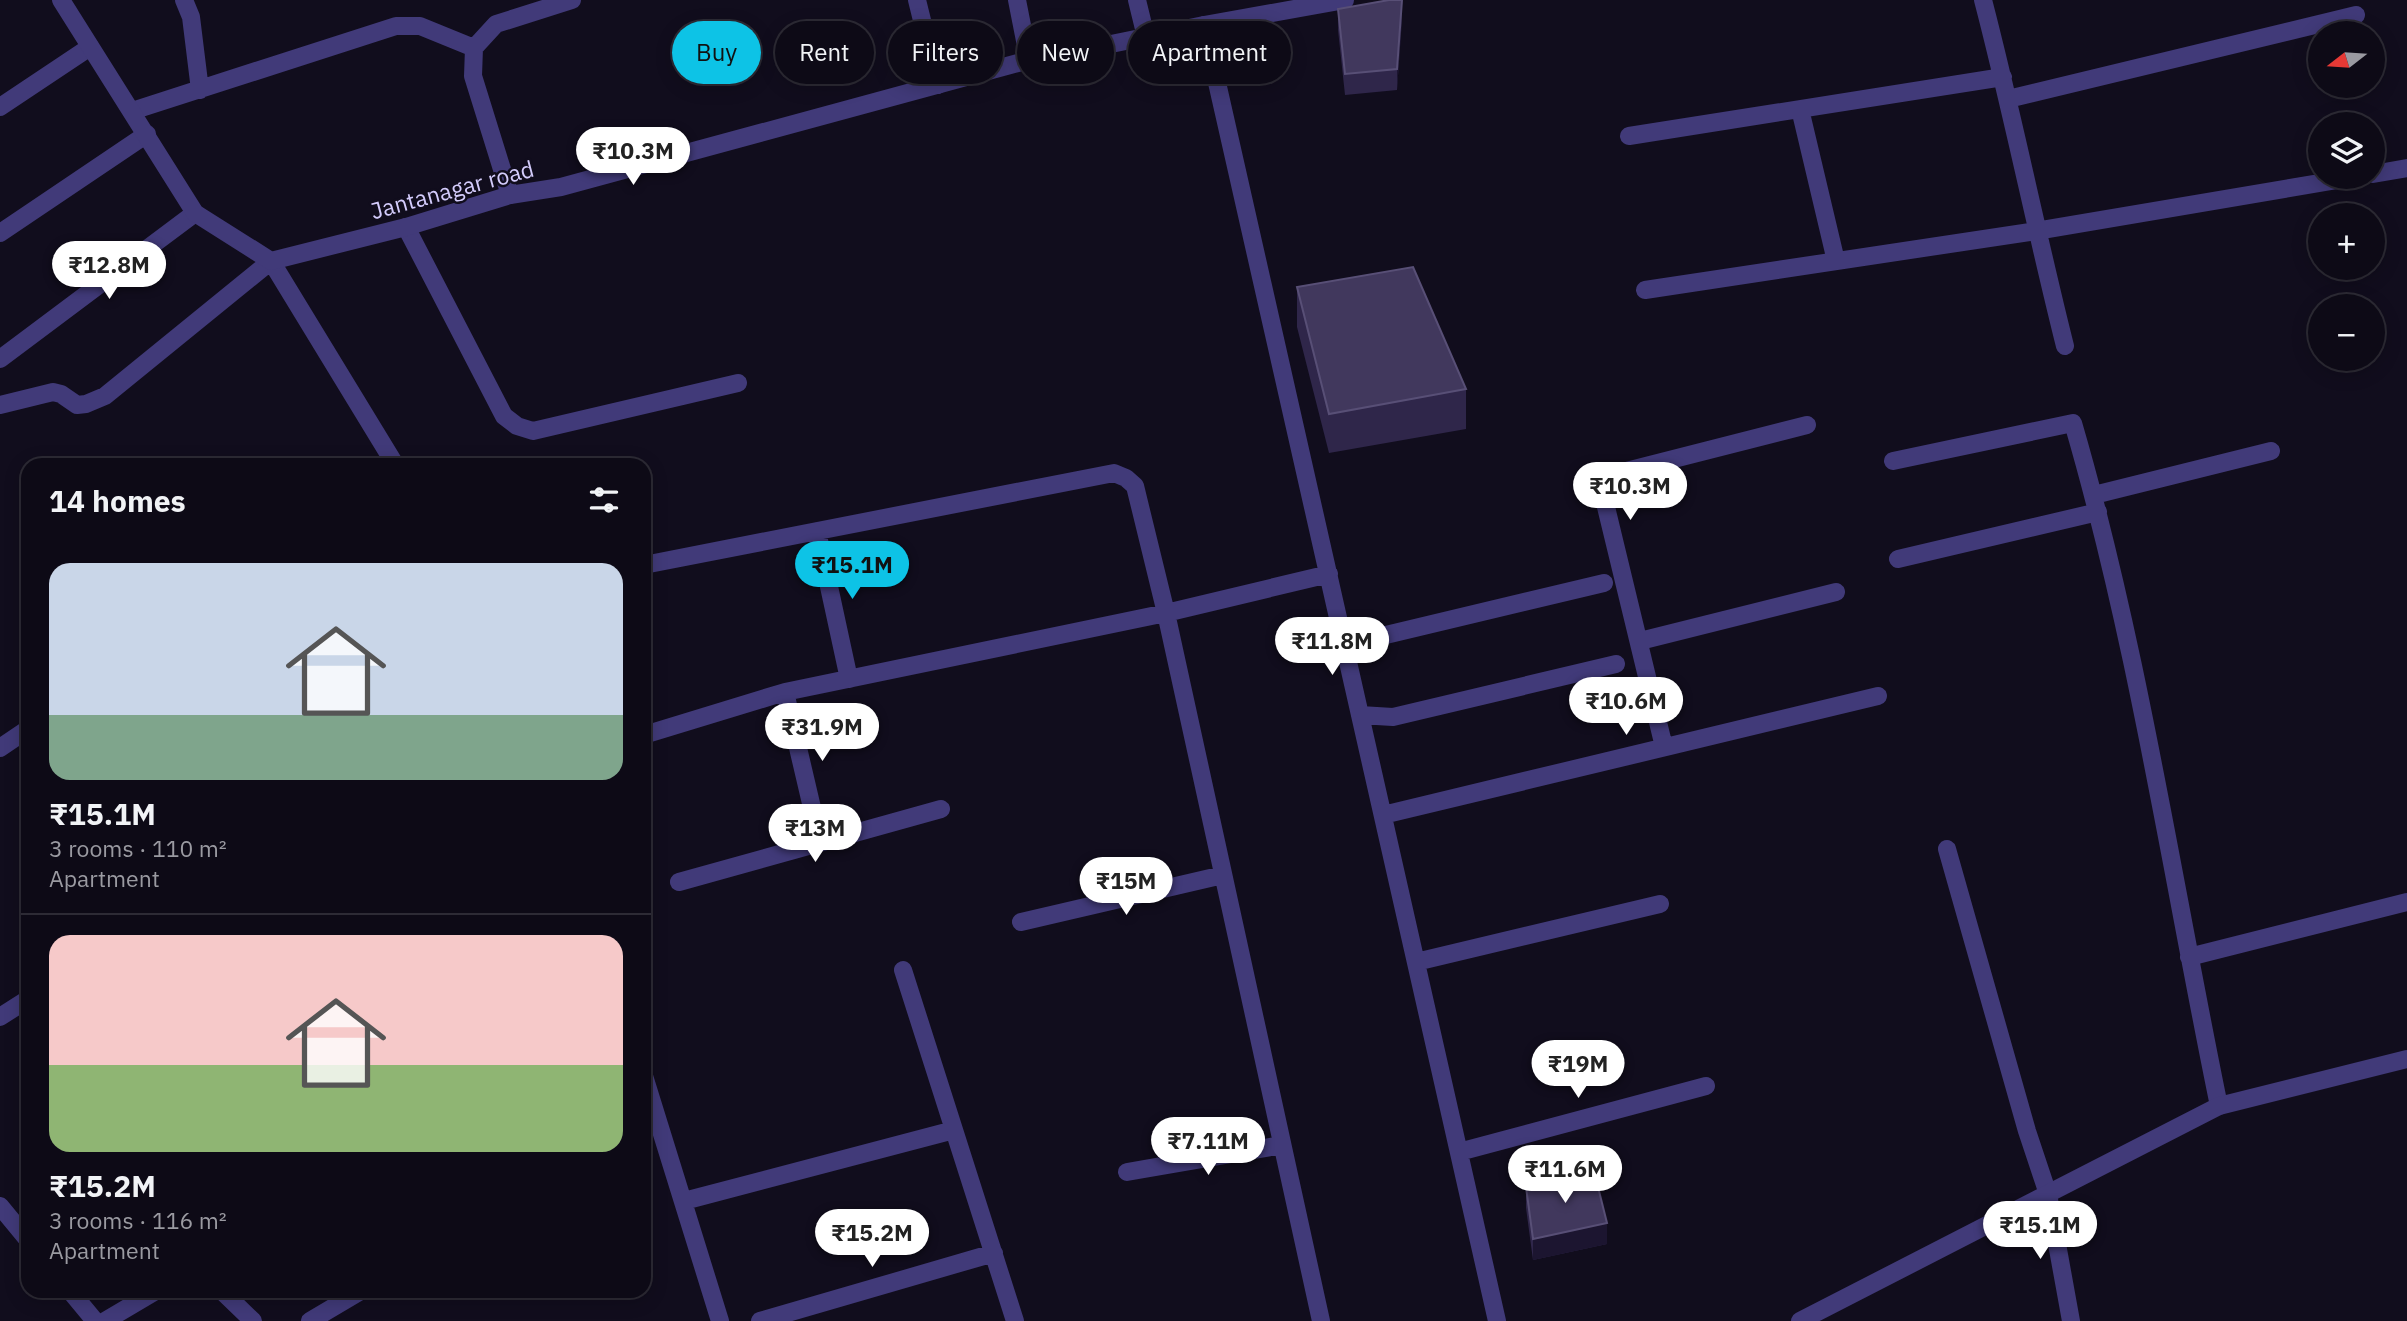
<!DOCTYPE html>
<html lang="en">
<head>
<meta charset="utf-8">
<style>
	:root { --surface:#0d0a16; --page:#16131f; --text:#f1f3f6; --muted:#9a9aa1; --line:#2d2b35; --accent:#0dc3e6 }
	body { margin:0; font-family:"IBM Plex Sans",sans-serif; background:var(--page); color:var(--text); height:100vh; display:flex; flex-direction:column; font-size:26px; white-space:nowrap }
	* { box-sizing:border-box; margin:0 }
	p { font-size:23px; color:var(--muted) }
	.icon { flex:none; width:38px; height:38px; fill:none; stroke:currentColor; stroke-width:2; stroke-linecap:round; stroke-linejoin:round }
	.map { position:relative; flex:1; overflow:hidden }
	.details { position:absolute; left:21px; top:458px; width:630px; height:840px; display:flex; flex-direction:column; background:var(--surface); border-radius:21px; box-shadow:0 4px 18px #0003,0 0 0 2px var(--line) }
	.details>* { flex:none }
	.hud { position:absolute; left:672px; top:21px; width:665px; height:63px; display:flex; gap:14px }
	.needle { width:46px; rotate:253deg }
	.controls { position:absolute; left:2308px; top:21px; display:grid; gap:14px }
	.controls a { display:grid; place-items:center; width:77px; height:77px; border-radius:50%; background:var(--surface); box-shadow:0 4px 18px #0003,0 0 0 2px var(--line); font-size:35px }
	.price { position:absolute; translate:-50% -60px; padding:0 16px; border-radius:24px; background:#fff; color:#222; font-size:23px; line-height:46px; filter:drop-shadow(0 2px 4px #0008) }
	.price::after { content:''; position:absolute; left:50%; top:42px; width:21px; height:16px; margin-left:-10px; background:inherit; clip-path:polygon(0 0,100% 0,50% 100%) }
	.price.current { background:var(--accent); color:#111 }
	ul { padding:0; list-style:none }
	li { display:grid; align-content:center; gap:14px; height:371px; padding:0 28px }
	li+li { border-top:2px solid var(--line) }
	li span { display:grid; place-items:center; height:217px; border-radius:21px; color:#555 }
	li>.icon { margin-inline-start:auto }
	span .icon { width:126px; height:126px; fill:#fffc; stroke-width:1 }
	li b { font-size:30px }
	h2 { display:flex; justify-content:space-between; align-items:center; height:84px; padding:0 28px; font-size:30px }
	.pill { padding:0 24px; border-radius:32px; background:var(--surface); box-shadow:0 4px 18px #0003,0 0 0 2px var(--line); font-size:24px; line-height:63px }
	.pill.current { background:var(--accent); color:#111 }
	.map>svg:first-child { display:block }
	.lines { fill:none; stroke-linecap:round; stroke-linejoin:round }
	.service { stroke:#413a79; stroke-width:18 }
	.minor { stroke:#413a79; stroke-width:18 }
	.tertiary { stroke:#413a79; stroke-width:18 }
	.wall { fill:#2f264a }
	.shaded-wall { fill:#1c1530 }
	.building { fill:#41385d; stroke:#584f76; stroke-width:2 }
	.labels { text-anchor:middle; dominant-baseline:central; stroke-width:5; stroke-linejoin:round; paint-order:stroke }
	.street-label { font-size:23px; fill:#d4ccfc; stroke:#110d1d }
</style>
</head>
<body>
<div class="map">
<svg width="2407" height="1321" viewBox="0 0 2407 1321">
	<rect width="100%" height="100%" fill="#110d1d"/>
	<g class="lines">
		<path class="service" d="M1983,0c30,115 53,231 82,346
			M2008,99l348,-84
			M1800,109l36,152
			M1629,136l374,-59
			M2373,174l34,-6
			M1645,290l391,-59 319,-54
			M1893,461l180,-38c65,223 99,455 146,683
			M2094,495l177,-44
			M1898,559l200,-47
			M1947,849l80,282 21,63
			M2189,957l218,-55"/>
		<path class="minor" d="M184,0l7,17 9,73
			M917,0l21,85
			M1017,0l12,61
			M1137,0l9,37
			M1204,25l293,1296
			M0,107l90,-60
			M132,111l264,-85h24l54,22
			M510,195l-37,-119 1,-28 22,-24 76,-24
			M406,227l98,189 13,10 16,5 205,-48
			M0,233l147,-99
			M0,359l195,-146
			M0,405l53,-13 8,2 16,11 9,-1 19,-8 166,-135 125,205
			M817,531l32,148
			M644,565l470,-92 12,5 9,8 31,127 155,708
			M1640,641l196,-49
			M1344,645l260,-62
			M785,692l35,150
			M1360,715l33,2 223,-53
			M644,735l141,-43 381,-79 163,-39
			M1664,747l-65,-269 208,-53
			M0,748l28,-19
			M1383,815l495,-119
			M679,882l262,-73
			M1021,922l202,-47
			M1416,962l244,-58
			M903,970l112,351
			M0,1017l28,-18
			M644,1076l76,245
			M1459,1152l247,-66
			M1127,1172l155,-27
			M2048,1194l23,127
			M684,1201l270,-71
			M0,1206l28,34
			M71,1292l24,29
			M223,1292l30,29
			M105,1321l49,-29
			M310,1321l49,-29
			M760,1321l234,-68"/>
		<path class="tertiary" d="M61,0l134,213 76,48 135,-34 104,-32 51,-8 457,-124 186,-38 141,-25
			M1800,1321l419,-215 188,-47"/>
	</g>
	<path class="wall" d="M1338,9l64,10 -5,71 -52,5 -7,-65z
		M1297,287l169,102v40l-137,24 -32,-126z
		M1526,1187l81,57 -74,16 -7,-52z"/>
	<path class="shaded-wall" d="M1402,0v19l-5,71v-21z
		M1607,1223v21l-74,16v-21z"/>
	<path class="building" d="M1389,0h13l-5,69 -52,5 -7,-65z
		M1413,267l53,122 -137,25 -32,-127z
		M1594,1171l13,52 -74,16 -7,-52z"/>
	<g class="labels">
		<g class="street-label">
			<text transform="translate(452 189) rotate(-15)">Jantanagar road</text>
		</g>
	</g>
</svg>
<div class="controls">
<a><svg class="needle" viewBox="-14 -14 28 28"><path d="M0-13l5 13h-10z" fill="#e53935"/><path d="M0 13l5-13h-10z" fill="#9a9aa1"/></svg></a>
<a><svg class="icon" aria-label="layers" viewBox="0 0 24 24"><path d="M12 4l9 5-9 5-9-5zM3 14l9 5 9-5"/></svg></a>
<a>+</a>
<a>−</a>
</div>
<b class="price" style="left:633px;top:187px">₹10.3M</b>
<b class="price" style="left:109px;top:301px">₹12.8M</b>
<b class="price" style="left:1630px;top:522px">₹10.3M</b>
<b class="price current" style="left:852px;top:601px">₹15.1M</b>
<b class="price" style="left:1332px;top:677px">₹11.8M</b>
<b class="price" style="left:1626px;top:737px">₹10.6M</b>
<b class="price" style="left:822px;top:763px">₹31.9M</b>
<b class="price" style="left:815px;top:864px">₹13M</b>
<b class="price" style="left:1126px;top:917px">₹15M</b>
<b class="price" style="left:1578px;top:1100px">₹19M</b>
<b class="price" style="left:1208px;top:1177px">₹7.11M</b>
<b class="price" style="left:1565px;top:1205px">₹11.6M</b>
<b class="price" style="left:2040px;top:1261px">₹15.1M</b>
<b class="price" style="left:872px;top:1269px">₹15.2M</b>
<div class="hud">
<a class="pill current">Buy</a>
<a class="pill">Rent</a>
<a class="pill">Filters</a>
<a class="pill">New</a>
<a class="pill">Apartment</a>
</div>
<section class="details">
<h2>14 homes<svg class="icon" aria-label="filters" viewBox="0 0 24 24"><path d="M4 7h16M4 17h16"/><circle cx="9" cy="7" r="2"/><circle cx="15" cy="17" r="2"/></svg></h2>
<ul>
<li><span style="background:linear-gradient(#c9d6e8 70%,#7fa58c 0)"><svg class="icon" aria-label="home" viewBox="0 0 24 24"><path d="M3 11l9-7 9 7M6 9v11h12V9"/></svg></span><div><b>₹15.1M</b><p>3 rooms · 110 m²</p><p>Apartment</p></div></li>
<li><span style="background:linear-gradient(#f6c9c9 60%,#8fb573 0)"><svg class="icon" aria-label="home" viewBox="0 0 24 24"><path d="M3 11l9-7 9 7M6 9v11h12V9"/></svg></span><div><b>₹15.2M</b><p>3 rooms · 116 m²</p><p>Apartment</p></div></li>
</ul>
</section>
</div>
</body>
</html>
